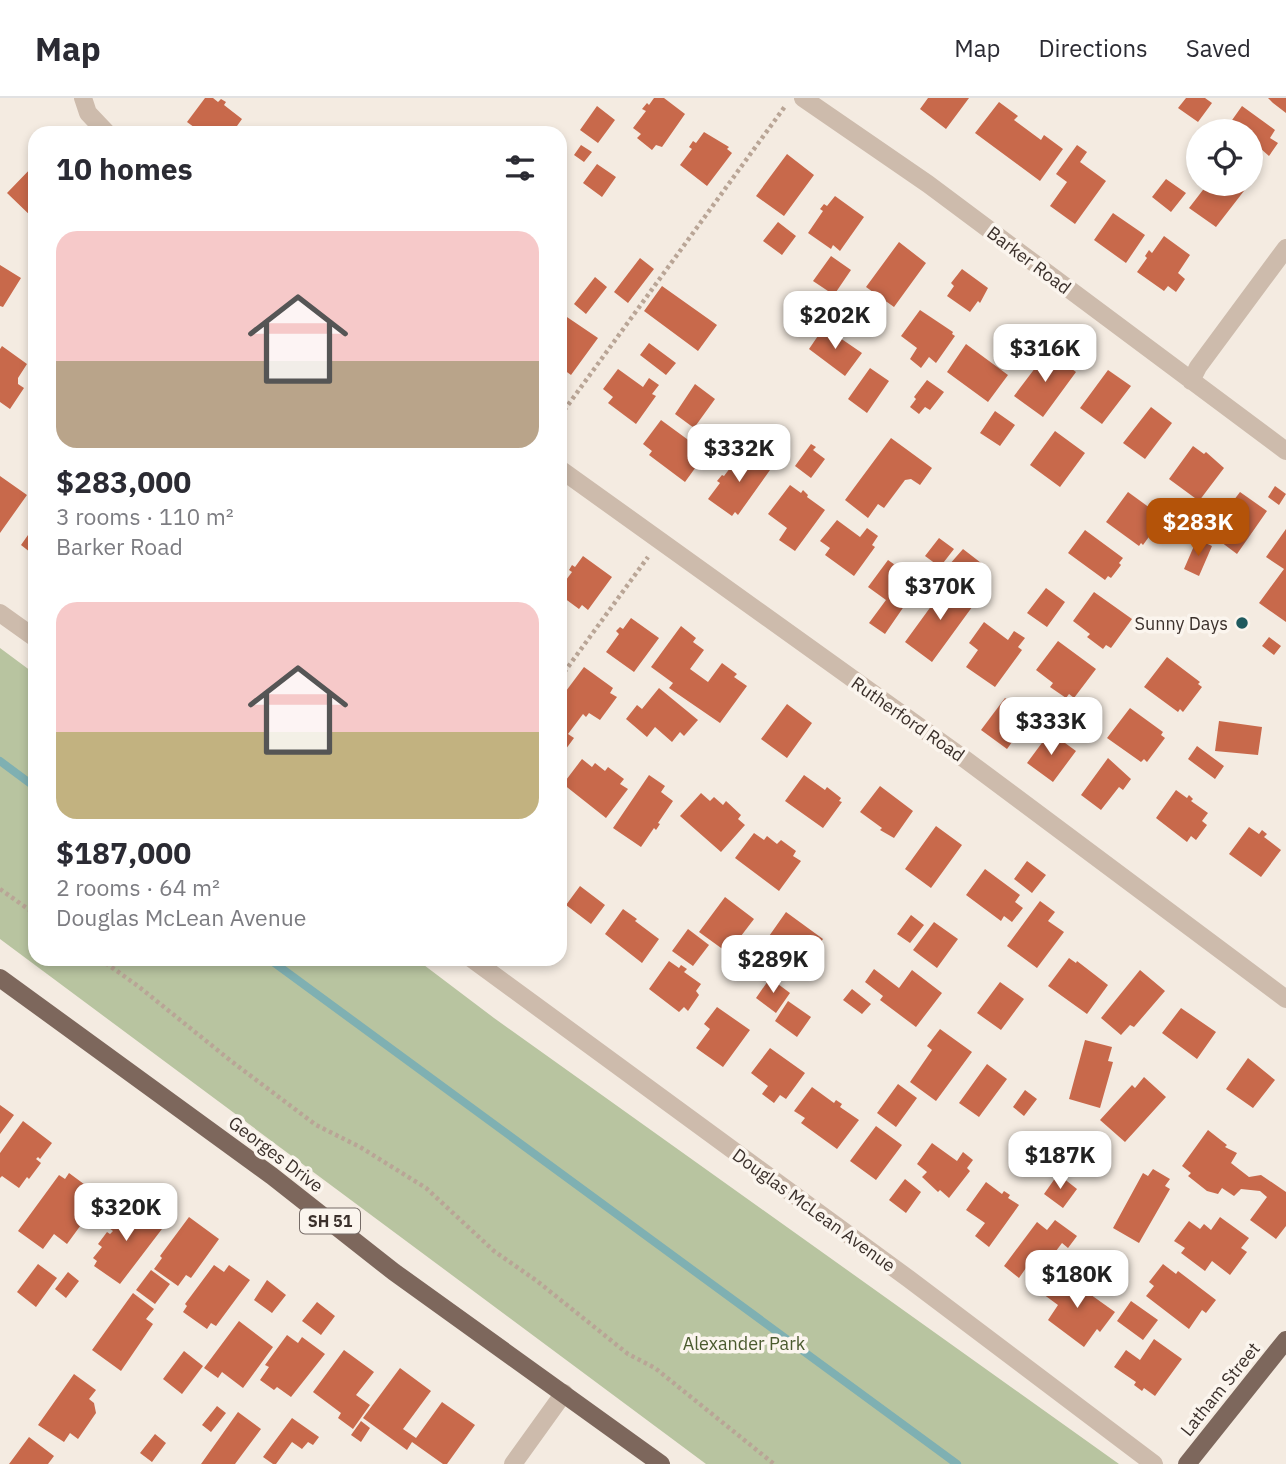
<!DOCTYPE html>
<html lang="en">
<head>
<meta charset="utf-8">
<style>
	:root { --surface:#fff; --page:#f2f2f3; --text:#2b2b33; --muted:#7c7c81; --line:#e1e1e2; --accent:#b45309 }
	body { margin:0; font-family:"IBM Plex Sans",sans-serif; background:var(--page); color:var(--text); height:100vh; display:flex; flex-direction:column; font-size:26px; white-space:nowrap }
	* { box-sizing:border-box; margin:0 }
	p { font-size:23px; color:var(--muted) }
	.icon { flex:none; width:38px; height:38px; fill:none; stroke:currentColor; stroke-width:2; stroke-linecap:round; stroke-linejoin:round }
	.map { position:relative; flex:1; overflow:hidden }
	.sheet { position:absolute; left:28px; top:28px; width:539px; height:840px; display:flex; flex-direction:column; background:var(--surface); border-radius:21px; box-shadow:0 4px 10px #0003 }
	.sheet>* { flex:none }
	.fabs { position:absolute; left:1186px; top:21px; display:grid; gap:14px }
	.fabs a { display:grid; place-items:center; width:77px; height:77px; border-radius:50%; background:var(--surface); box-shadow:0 4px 10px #0003; font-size:35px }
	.price { position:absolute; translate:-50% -60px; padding:0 16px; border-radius:14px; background:#fff; color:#222; font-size:23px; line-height:46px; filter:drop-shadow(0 2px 4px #0008) }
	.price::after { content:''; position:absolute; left:50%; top:42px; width:21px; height:16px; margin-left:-10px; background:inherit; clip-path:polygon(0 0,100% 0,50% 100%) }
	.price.current { background:var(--accent); color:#fff }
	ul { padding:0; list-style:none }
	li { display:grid; align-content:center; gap:14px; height:371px; padding:0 28px }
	li span { display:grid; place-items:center; height:217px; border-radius:21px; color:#555 }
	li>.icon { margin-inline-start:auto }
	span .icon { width:126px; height:126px; fill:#fffc; stroke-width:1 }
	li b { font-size:30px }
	h2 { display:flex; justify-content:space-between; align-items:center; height:84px; padding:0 28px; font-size:30px }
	header { display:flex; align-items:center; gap:42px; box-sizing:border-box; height:98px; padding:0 35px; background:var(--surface); border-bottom:2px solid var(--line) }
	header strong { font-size:33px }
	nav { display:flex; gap:38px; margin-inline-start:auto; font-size:24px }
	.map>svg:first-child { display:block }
	.green { fill:#b8c4a0 }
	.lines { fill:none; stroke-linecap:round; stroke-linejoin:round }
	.stream { stroke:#7fb0b2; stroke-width:8 }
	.building { fill:#c8694b }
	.path { stroke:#b9a596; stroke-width:4.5; stroke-dasharray:3.5 3.5; stroke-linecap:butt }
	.minor { stroke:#cdbbac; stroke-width:18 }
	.major { stroke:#7d675c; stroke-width:18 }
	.poi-dot { fill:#1f5a5e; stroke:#fbf5ee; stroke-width:2.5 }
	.labels { text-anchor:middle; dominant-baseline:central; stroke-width:7; stroke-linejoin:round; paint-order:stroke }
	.shield { fill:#fbf5ee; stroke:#756b66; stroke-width:2 }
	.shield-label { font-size:16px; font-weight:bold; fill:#3b302b }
	.street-label { font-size:18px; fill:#3b302b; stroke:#fbf5ee }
	.poi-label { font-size:18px; fill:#3b302b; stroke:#fbf5ee; text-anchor:end }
	.park-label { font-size:18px; fill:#4a5a2e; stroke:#fbf5ee }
</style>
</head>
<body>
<header>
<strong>Map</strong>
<nav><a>Map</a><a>Directions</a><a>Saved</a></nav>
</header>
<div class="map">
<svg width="1286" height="1366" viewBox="0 0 1286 1366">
	<rect width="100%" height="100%" fill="#f4ebe1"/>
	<path class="green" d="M0,550l35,26v285h381l78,59 625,446h-413l-706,-525z"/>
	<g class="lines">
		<path class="stream" d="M0,663l35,26
			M269,861l688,505"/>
	</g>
	<path class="building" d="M205,0h8l5,4 3,-3 5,3 -2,3 18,14 -5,7 5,4 -2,3h-38l-15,-11z
		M654,0h10l21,16 -23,33 -6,-2 -4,5 -15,-12 4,-4 -8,-6 13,-17 -4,-2 5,-6 2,2z
		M928,0h41l-23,31 -26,-20z
		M1186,0h19l7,5 -14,19 -20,-14z
		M1268,0h18v15l-13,-10z
		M999,4l19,14 -4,4 27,20 3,-5 19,14 -23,32 -65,-48z
		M597,8l18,14 -17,23 -18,-13z
		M1242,8l33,24 -5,8 8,5 -9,13 -8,-7 -4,4 -6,-4v-18l-26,-1z
		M704,34l25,15 -2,2 5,4 -25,33 -27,-21 12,-16 -3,-2 4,-6 3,2z
		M581,47l11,7 -8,10 -10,-7z
		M1077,47l10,7 -7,10 26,19 -31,43 -25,-18 17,-24 -11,-8z
		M787,56l27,21 -30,41 -28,-20z
		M35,66v56l-28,-27z
		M597,66l19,13 -14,20 -19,-14z
		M1166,81l20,14 -15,19 -19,-15z
		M1204,86h38l5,3 -31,40 -27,-19 17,-22z
		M835,98l29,21 -24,34 -7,-6 -2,4 -23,-16 15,-22 -3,-2 4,-5 3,2z
		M1113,115l32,22 -19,28 -32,-23z
		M778,124l18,14 -14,19 -19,-14z
		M1164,138l26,19 -12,18 7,6 -9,13 -8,-6 -4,5 -27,-19 10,-14 -2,-2 4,-6 3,3z
		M899,144l27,21 -32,44 -28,-20z
		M831,158l20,14 -17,25 -21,-14z
		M640,160l14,11 -26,34 -14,-11z
		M0,167l21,13 -18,29 -3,-1z
		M962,171l26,19 -8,15 -2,-2 -8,11 -23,-16 7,-10 -3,-3z
		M595,179l12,10 -21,27 -12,-10z
		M662,188l55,39 -19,26 -54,-40z
		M920,212l33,22 -1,2 3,2 -19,27 -7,-6 -8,11 -11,-9 7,-11 -16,-12z
		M564,217l34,23 -27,37 -11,-8v-46z
		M824,229l38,26 -17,23 -36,-27z
		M649,245l27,20 -10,12 -26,-20z
		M966,246l42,31 -20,27 -41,-30z
		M2,248l25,18 -9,14v6l6,4 -14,21 -10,-7v-53z
		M1048,253l28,21 -33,45 -29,-21z
		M870,270l19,13 -22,32 -19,-14z
		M618,271l25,18 6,-9 10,7 -7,9 4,2 -20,28 -28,-21 5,-6 -10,-8z
		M1108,272l23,16 -29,38 -22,-16z
		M927,282l17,12 -14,18 -5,-3 -6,7 -9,-7 6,-8 -2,-2z
		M695,286l20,15 -21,29 -19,-14z
		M1151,309l21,16 -27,36 -22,-16z
		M995,313l20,14 -15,21 -20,-13z
		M661,322l45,33 -21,29 -36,-27 3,-4 -9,-7z
		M1055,333l30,22 -25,34 -30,-22z
		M891,340l41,30 -12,17 -9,-6 -6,1 -21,28 -6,-4 -10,14 -23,-18z
		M811,346l5,3 -3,3 12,9 -14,19 -16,-12z
		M1193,348l11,8 2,-2 18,16 -25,33 -30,-22z
		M743,353l27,19 -32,45 -3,-3 -3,4 -24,-17 12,-16 -3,-2 5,-6 2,1z
		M0,378l27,19 -27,38z
		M790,387l11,8 2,-3 5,5 -1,2 18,13 -30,41 -16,-11 8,-12 -19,-14z
		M1275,388l11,8 -7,11 -11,-8z
		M1128,394l33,24 -1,2 2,1 -19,26 -2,-2 -2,3 -33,-24z
		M1240,394l27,19 -30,43 -28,-21z
		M837,422l23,17 7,-9 11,8 -6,9 3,2 -21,29 -29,-21 5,-7 -10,-7z
		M35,427v31l-14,-11z
		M1286,431v93l-27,-19 25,-34 -18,-12z
		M1085,432l38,28 -4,5 2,2 -10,13 -3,-2 -3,4 -37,-27z
		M939,440l15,11 -14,18 -15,-11z
		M1197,441l15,7 -13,30 -15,-7z
		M963,451l22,17 -14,17 -22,-18z
		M583,458l29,21 -24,33 -6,-5 -3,4 -19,-14v-7l12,-16 -3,-2 3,-5 3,2z
		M888,462l10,7 3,-4 5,4 -2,3 16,13 -35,51 -16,-11 17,-23 -18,-13z
		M948,485l27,20 -43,59 -27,-20z
		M1046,490l19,14 -18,25 -20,-14z
		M1094,494l38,27 -21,29 -5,-3 -3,4 -16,-12 3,-3 -17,-13z
		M631,520l28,20 -25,34 -28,-20 13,-18 -3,-3 4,-4 3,2z
		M984,524l24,18 6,-9 11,7 -7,9 4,3 -27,37 -29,-20 12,-17 -9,-7z
		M681,528l15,12 -3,4 11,8 -14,19 18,13 14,-19 15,11 -3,3 13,9 -27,37 -51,-35 4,-5 -22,-16z
		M1269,539l12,9 -7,9 -12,-9z
		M1058,543l38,28 -22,29 -5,-4 -3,4 -16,-11 3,-4 -17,-13z
		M1167,559l33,25 -2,2 4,3 -19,25 -3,-3 -2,3 -34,-25z
		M584,569l29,21 -3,5 7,4 -17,23 -11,-7 -3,4 -3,-3 -15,20 6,4 -14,19v-58z
		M659,590l39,32 -14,16 -4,-4 -8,10 -17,-15 -8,10 -21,-18 11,-14 5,4z
		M1005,600l25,19 -23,32 -26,-19z
		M787,606l25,19 -25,35 -26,-19z
		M1130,610l33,24 -2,3 4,3 -18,24 -3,-3 -3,3 -34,-24z
		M1219,623l43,6 -4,28 -43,-4z
		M1050,634l26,19 -23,31 -26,-19z
		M1197,648l27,20 -9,13 -27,-20z
		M1108,660l23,21 -8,11 -4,-3 -18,23 -20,-15z
		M582,661l10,8 3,-4 10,8 3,-4 16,12 -4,5 8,5 -22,29 -43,-34z
		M649,677l16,11 -4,6 12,9 -15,22 2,1 -4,6 -2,-2 -13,19 -28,-19z
		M804,677l21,15 2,-3 14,11 -2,3 3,1 -19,26 -38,-27z
		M880,688l33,25 -19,27 -14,-8 2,-2 -22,-16z
		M1176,692l11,8 2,-3 4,4 -2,2 17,12 -6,8 5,4 -11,15 -5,-4 -4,6 -31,-24z
		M701,695l9,8 4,-4 9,8 3,-4 15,14 -3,4 7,6 -24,27 -41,-36z
		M936,728l26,19 -31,43 -26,-19z
		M1249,729l10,7 3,-4 5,4 -3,3 17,13 -20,27 -32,-23z
		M754,735l10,7 3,-4 10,8 4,-4 15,11 -3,5 8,5 -22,30 -44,-33z
		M1027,763l19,14 -14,18 -18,-14z
		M985,771l35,26 -5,7 8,6 -11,14 -8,-6 -3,5 -35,-26z
		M580,788l25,19 -14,19 -25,-19z
		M725,799l29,22 -26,34 -29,-21z
		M1040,803l15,11 -7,9 16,11 -27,36 -30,-22z
		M623,811l14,10 -2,2 24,18 -17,24 -37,-29z
		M786,814l37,27 -19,27 -37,-27z
		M911,817l13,10 -14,18 -13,-9z
		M934,824l24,17 -21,29 -24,-18z
		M688,831l21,16 -16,21 -21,-15z
		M1069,860l7,5 1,-2 31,24 -21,29 -39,-28z
		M669,863l10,7 2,-3 6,4 -3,3 17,12 -5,7 3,4 -11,16 -4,-4 -5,5 -30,-23z
		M874,871l25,19 13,-18 30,23 -26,34 -36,-27 3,-4 -18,-14z
		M1140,872l25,21 -31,36 -4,-2 -9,10 -20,-17z
		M770,880l20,15 -14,20 -20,-15z
		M1000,884l24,17 -23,31 -24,-17z
		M852,891l19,15 -9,10 -19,-14z
		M788,903l23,16 -14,20 -22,-16z
		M717,909l33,23 -27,37 -27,-19 14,-19 -6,-5z
		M1181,910l35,24 -19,27 -35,-26z
		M940,931l32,23 -36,49 -26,-19 22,-32 -5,-4z
		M1085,942l27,7 -4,14 5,1 -13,46 -31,-9z
		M770,950l35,25 -19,26 -6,-4 -6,8 -12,-9 6,-8 -17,-13z
		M1248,960l27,22 -22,28 -27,-19z
		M987,966l20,15 -28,38 -20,-14z
		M1144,979l22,20 -41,45 -25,-22 32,-35 3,3z
		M898,986l19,14 -21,29 -19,-14z
		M812,989l22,16 2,-3 6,4 -2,3 19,13 -22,29 -36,-26 4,-5 -11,-7z
		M1025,992l12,9 -13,17 -11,-9z
		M0,1007l14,10 -14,19z
		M23,1023l29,22 -12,16 -2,-2 -2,2 5,4 -12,16 -2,-2 -8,11 -17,-12 -2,2v-25z
		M876,1028l26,19 -26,35 -26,-19z
		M1208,1032l19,15 -2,2 12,6 -6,10 18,14 12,-2 25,17v34l-10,13 -26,-19 17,-23 -7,-6 -19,-2 -7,7 -12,-8 -4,6 -11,-3 -19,-15 3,-3 -9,-7z
		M932,1045l25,18 6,-9 10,8 -6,8 3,3 -21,27 -9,-8 -2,2 -16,-15 5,-5 -10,-8z
		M1153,1071l17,10 -5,7 5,3 -31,54 -26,-15 30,-55 5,3z
		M69,1075l27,20 -4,6 5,4 -30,41 -13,-10 -11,15 -25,-18 41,-56 6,4z
		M1058,1076l19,15 -14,19 -19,-14z
		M905,1081l16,13 -15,21 -17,-13z
		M986,1084l16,12 2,-3 6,4 -2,3 11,7 -30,42 -14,-11 10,-13 -19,-13z
		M132,1107l33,20 -45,59 -26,-18 3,-5 -4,-3 9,-11 -4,-3 9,-12 3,2 3,-3 -4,-3 8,-11 4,3z
		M189,1119l30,22 -28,39 -5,-3 -8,11 -24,-17 8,-11 -2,-2z
		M1220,1119l29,21 -8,10 6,4 -17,23 -18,-14 -7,10 -24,-18 4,-5 -11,-7 15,-20 11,8 4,-5 7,6z
		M1055,1122l22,16 -9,12 -6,-5 -12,16 6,5 -13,17 -17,-13 -7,10 -15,-12 33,-44 10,8z
		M38,1166l19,14 -21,29 -19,-15z
		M1163,1166l13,10 2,-3 38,29 -10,13 -4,-3 -13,19 -43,-33 8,-10 -5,-4z
		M214,1167l10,7 5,-7 21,15 -34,46 -5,-3 -4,6 -24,-17 4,-6 -2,-2z
		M151,1172l19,14 -15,20 -19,-14z
		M68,1174l11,9 -13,17 -11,-9z
		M1059,1174l56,40 -15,20 -3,-3 -13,18 -36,-27 10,-15 -15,-11z
		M267,1182l19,15 -14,18 -18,-13z
		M133,1195l21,16 -8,10 7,5 -32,47 -29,-21z
		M1131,1203l27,19 -15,20 -26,-19z
		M317,1204l18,14 -14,19 -19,-14z
		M239,1223l34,26 -30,41 -21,-16 -4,6 -14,-10z
		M287,1237l11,8 4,-6 23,17 -34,43 -14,-10 -3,3 -14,-10 9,-13 -4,-2z
		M1154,1241l28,20 -27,37 -11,-8 -2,3 -8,-6 2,-3 -22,-15 12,-17 14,10z
		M344,1252l30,22 -18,23 14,10 -17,24 -15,-11 3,-5 -28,-21z
		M184,1253l19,15 -21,28 -19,-15z
		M400,1270l31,23 -28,38 13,9 26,-36 33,23 -28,39h-4l-31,-22 -5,8 -44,-32z
		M74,1276l22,16 -7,9 5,4 2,10 -18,26 -8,-6 -6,9 -26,-17z
		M217,1308l9,7 -15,19 -9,-7z
		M238,1314l23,17 -26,35h-34z
		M292,1320l27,19 -6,8 -5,-3 -6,7 -10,-7 -16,22h-3l-10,-7z
		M361,1323l9,7 -9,14 -10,-7z
		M155,1336l11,9 -14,19 -12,-9z
		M29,1339l25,19 -6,8h-39z"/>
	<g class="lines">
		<path class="path" d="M560,318l226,-311
			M560,580l88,-121
			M0,791l35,25
			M100,861l38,27 93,75 85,64 44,22 66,41 68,63 43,30 91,73 27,14 119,96"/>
		<path class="minor" d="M83,0l5,15 19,20
			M803,0l125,86 358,267
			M1191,283l7,-14 88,-119
			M560,371l406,291 320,239
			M0,515l35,25
			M472,861l437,320 245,185
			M513,1366l51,-71"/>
		<path class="major" d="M0,880l272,198 122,96 267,192
			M1187,1366l99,-124"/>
	</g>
	<circle class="poi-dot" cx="1242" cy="525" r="7"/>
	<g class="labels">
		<rect class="shield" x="300" y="1110.5" width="60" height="25" rx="5"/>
		<g class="shield-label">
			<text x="330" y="1123">SH 51</text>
		</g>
		<g class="street-label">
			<text transform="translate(1029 162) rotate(37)">Barker Road</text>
			<text transform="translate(908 621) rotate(35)">Rutherford Road</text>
			<text transform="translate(276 1056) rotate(37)">Georges Drive</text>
			<text transform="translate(814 1112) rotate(36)">Douglas McLean Avenue</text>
			<text transform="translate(1220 1291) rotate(-51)">Latham Street</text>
		</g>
		<g class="poi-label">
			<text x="1228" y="525">Sunny Days</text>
		</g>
		<g class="park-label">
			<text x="744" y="1245">Alexander Park</text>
		</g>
	</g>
</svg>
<div class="fabs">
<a><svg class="icon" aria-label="locate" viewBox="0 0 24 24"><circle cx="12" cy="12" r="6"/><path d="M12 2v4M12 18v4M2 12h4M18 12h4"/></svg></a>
</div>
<b class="price" style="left:835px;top:253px">$202K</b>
<b class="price" style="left:1045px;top:286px">$316K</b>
<b class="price" style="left:739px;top:386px">$332K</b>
<b class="price current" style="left:1198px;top:460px">$283K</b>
<b class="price" style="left:940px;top:524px">$370K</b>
<b class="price" style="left:1051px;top:659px">$333K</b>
<b class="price" style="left:773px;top:897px">$289K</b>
<b class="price" style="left:1060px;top:1093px">$187K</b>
<b class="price" style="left:126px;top:1145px">$320K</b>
<b class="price" style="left:1077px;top:1212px">$180K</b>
<section class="sheet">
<h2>10 homes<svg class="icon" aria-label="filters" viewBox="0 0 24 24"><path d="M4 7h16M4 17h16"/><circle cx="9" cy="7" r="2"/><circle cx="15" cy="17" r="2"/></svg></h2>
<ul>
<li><span style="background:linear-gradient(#f6c9c9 60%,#b9a48a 0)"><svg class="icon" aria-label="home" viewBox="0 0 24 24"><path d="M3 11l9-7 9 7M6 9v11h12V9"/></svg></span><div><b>$283,000</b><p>3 rooms · 110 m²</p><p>Barker Road</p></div></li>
<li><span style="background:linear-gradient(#f6c9c9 60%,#c2b280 0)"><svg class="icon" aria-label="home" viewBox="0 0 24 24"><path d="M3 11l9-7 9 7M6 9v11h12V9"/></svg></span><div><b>$187,000</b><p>2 rooms · 64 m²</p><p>Douglas McLean Avenue</p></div></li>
</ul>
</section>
</div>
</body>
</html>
